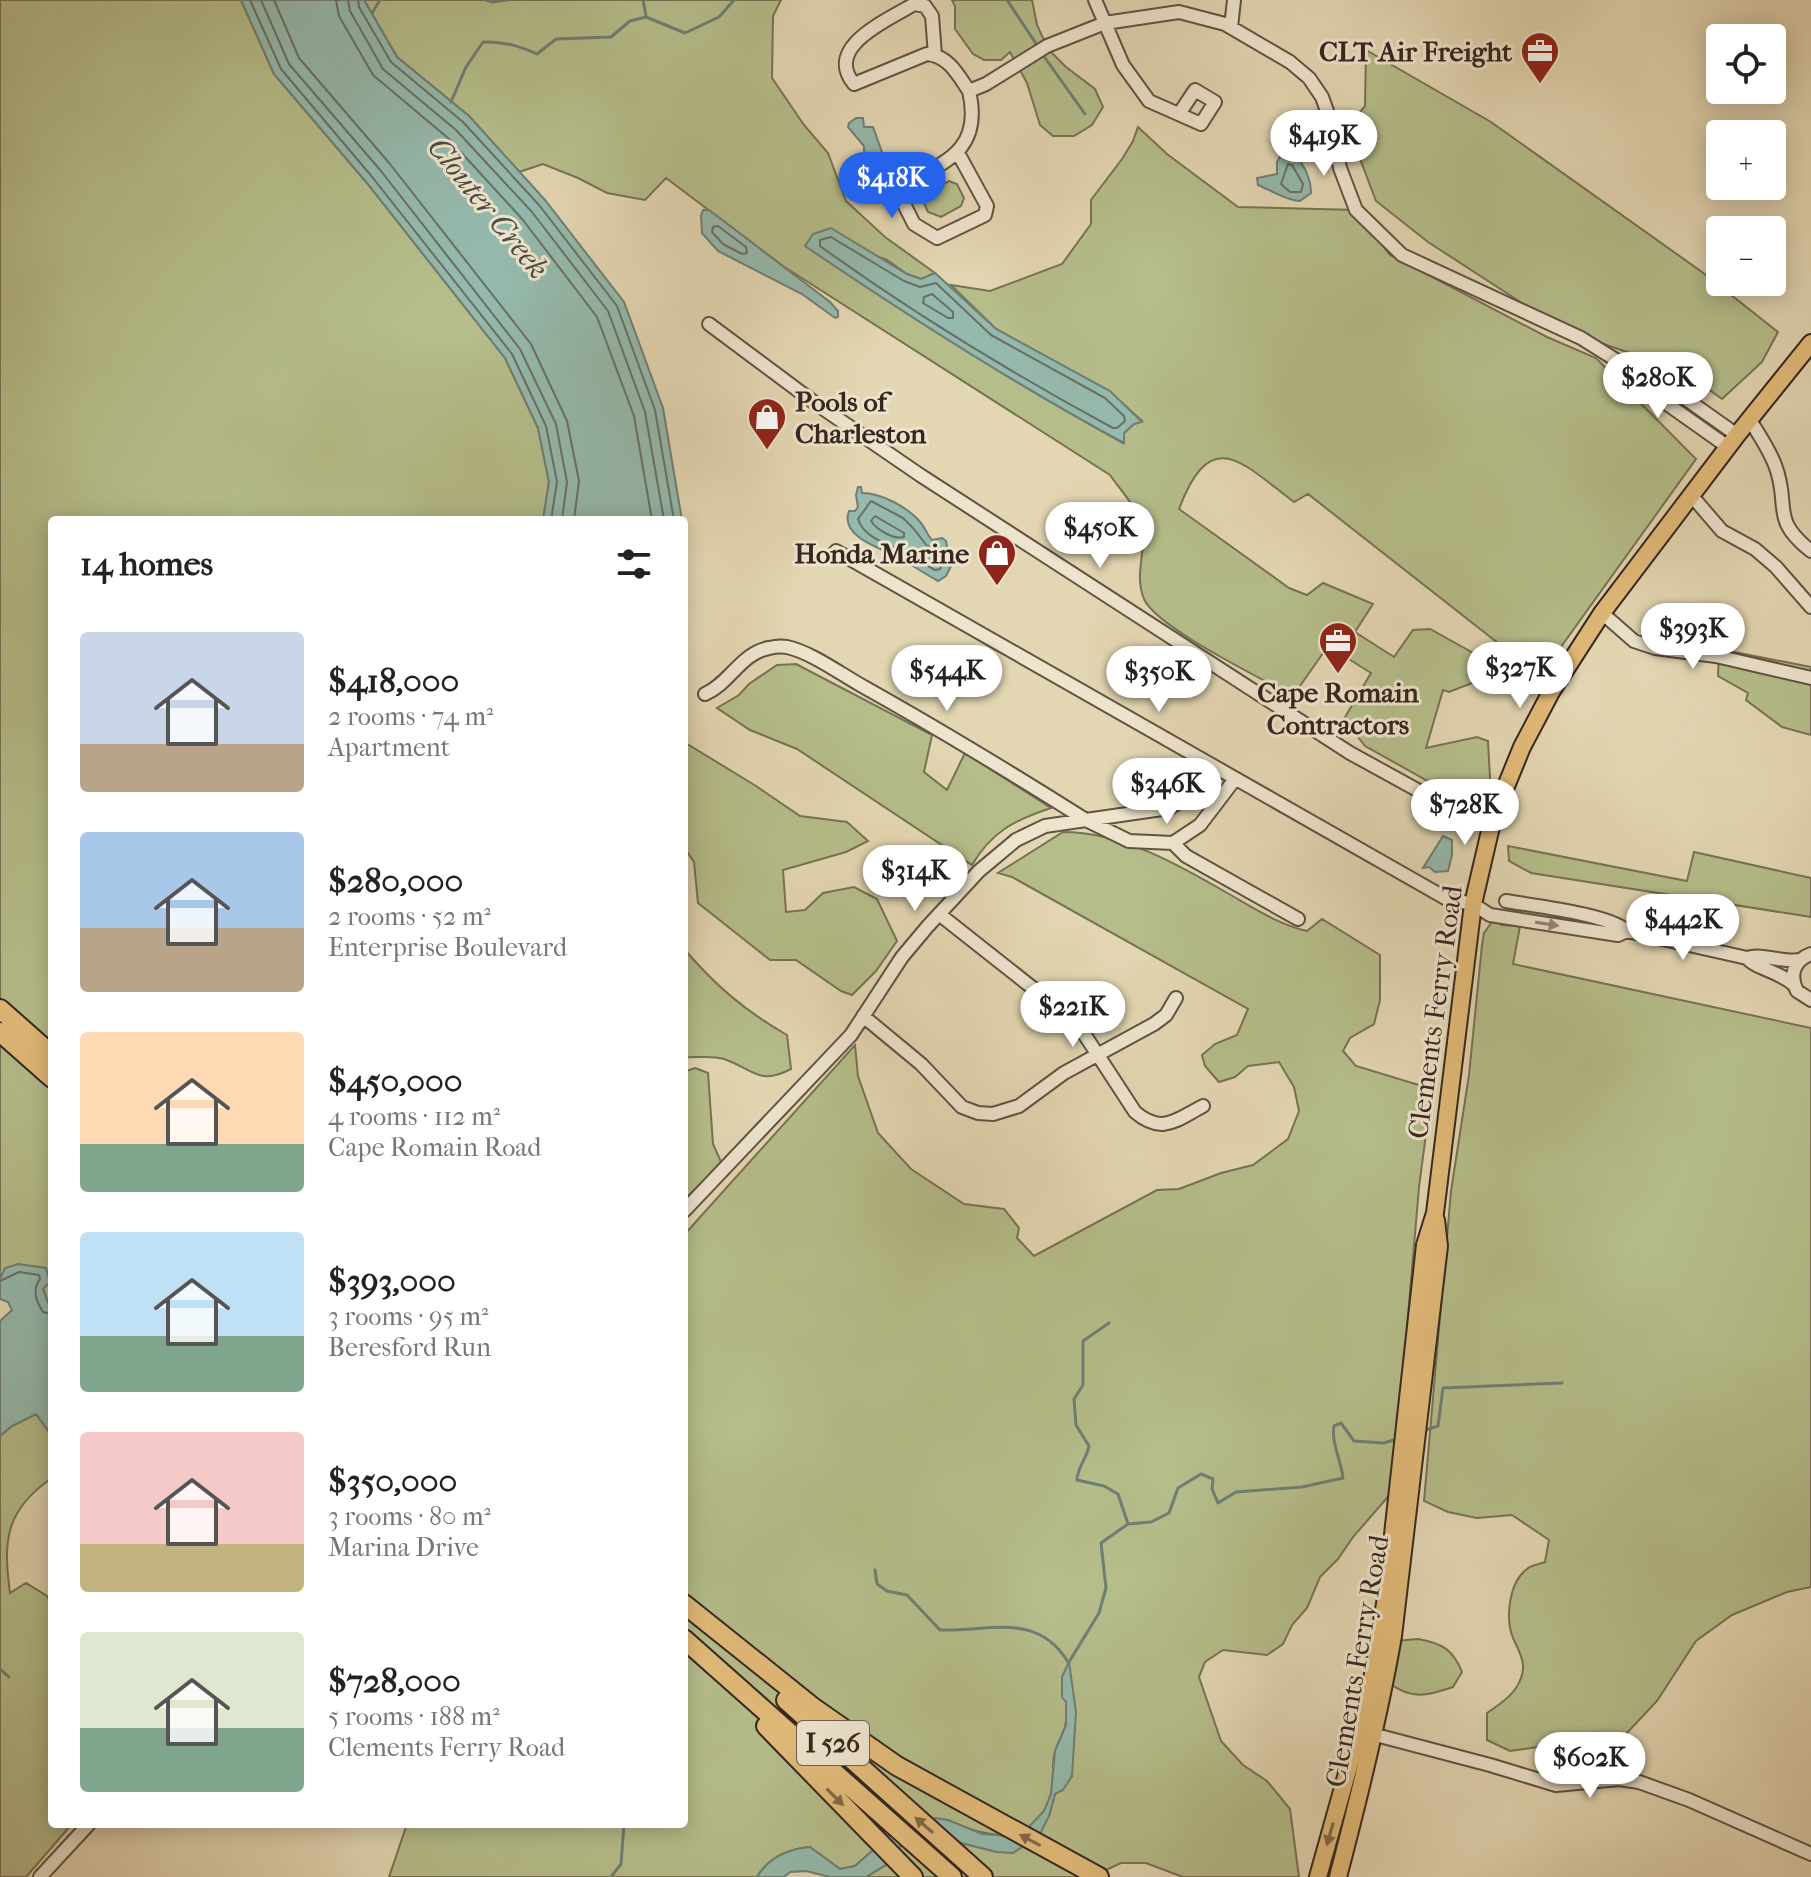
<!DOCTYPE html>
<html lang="en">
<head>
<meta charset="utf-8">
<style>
	:root { --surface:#fff; --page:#f6f6f6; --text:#222; --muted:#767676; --accent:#2563eb }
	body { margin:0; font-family:"IM FELL French Canon",serif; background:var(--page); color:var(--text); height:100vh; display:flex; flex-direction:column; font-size:30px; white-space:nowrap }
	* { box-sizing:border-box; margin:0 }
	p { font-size:26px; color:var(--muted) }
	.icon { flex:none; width:44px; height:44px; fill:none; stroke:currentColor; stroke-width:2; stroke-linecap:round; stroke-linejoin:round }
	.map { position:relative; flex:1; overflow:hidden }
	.side { position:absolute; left:48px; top:516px; width:640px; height:1312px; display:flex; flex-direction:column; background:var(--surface); border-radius:8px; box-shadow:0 4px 20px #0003 }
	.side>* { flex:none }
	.fabs { position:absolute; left:1706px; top:24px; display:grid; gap:16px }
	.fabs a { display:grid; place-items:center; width:80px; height:80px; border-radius:8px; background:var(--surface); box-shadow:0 4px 20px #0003; font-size:40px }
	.price { position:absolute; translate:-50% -68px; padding:0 18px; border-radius:28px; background:#fff; color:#222; font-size:26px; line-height:52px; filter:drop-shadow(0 2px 4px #0008) }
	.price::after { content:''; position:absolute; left:50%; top:48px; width:24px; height:18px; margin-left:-12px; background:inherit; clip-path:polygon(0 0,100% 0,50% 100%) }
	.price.on { background:var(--accent); color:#fff }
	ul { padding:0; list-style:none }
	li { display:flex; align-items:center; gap:24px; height:200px; padding:0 32px }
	li span { display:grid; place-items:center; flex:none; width:224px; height:160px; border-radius:8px; color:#555 }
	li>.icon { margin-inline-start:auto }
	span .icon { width:96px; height:96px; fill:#fffc; stroke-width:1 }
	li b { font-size:34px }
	h2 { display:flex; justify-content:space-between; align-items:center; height:96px; padding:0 32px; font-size:34px }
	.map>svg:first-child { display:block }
	.green { fill:#b5bd8a; stroke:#767254; stroke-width:2 }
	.water { fill:#95b9ac; stroke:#6f7e74; stroke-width:2 }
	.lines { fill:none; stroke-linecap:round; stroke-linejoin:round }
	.shore { stroke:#667066; stroke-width:2 }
	.stream { stroke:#6f7e74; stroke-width:3 }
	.minor-casing { stroke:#615244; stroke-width:16 }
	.major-casing { stroke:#36261f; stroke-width:20 }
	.highway-casing { stroke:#36261f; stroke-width:22 }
	.minor { stroke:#ede4cd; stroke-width:12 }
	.major { stroke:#e2bb79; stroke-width:16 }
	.highway { stroke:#e2bb79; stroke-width:18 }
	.oneway { fill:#928576 }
	.oneway2 { fill:#836948 }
	.labels { text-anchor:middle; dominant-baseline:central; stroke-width:6; stroke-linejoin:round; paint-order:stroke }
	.shield { fill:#ede4cd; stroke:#6d5f53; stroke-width:2 }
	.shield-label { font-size:26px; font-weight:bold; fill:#36261f }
	.poi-label { font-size:28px; font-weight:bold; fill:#36261f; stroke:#ede4cd; text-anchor:end }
	.street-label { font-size:28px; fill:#36261f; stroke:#ede4cd }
	.water-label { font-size:30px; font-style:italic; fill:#4e4b42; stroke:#ede4cd }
</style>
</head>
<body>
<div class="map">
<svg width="1811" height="1877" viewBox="0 0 1811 1877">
	<rect width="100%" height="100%" fill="#e3d6b2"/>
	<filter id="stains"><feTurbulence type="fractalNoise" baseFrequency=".0025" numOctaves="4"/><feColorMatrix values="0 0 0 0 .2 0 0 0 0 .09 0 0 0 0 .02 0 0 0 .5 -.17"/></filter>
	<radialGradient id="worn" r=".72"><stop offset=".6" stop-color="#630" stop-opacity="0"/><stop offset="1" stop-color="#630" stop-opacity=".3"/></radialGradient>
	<path class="green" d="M0,0h241l33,74 93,109 138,175 33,70 11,54 -6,38h-491v793l-9,-24 -43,-10z
		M364,0h417l-8,16 -1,62 32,47 24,28 18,48 39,36 50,36 -14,6 -14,-5 -20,-14 -73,-26 -8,12c102,70 208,137 317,197l1,-10 10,-9 8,-3 -32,-29 -114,-63 -45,-44 39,6 72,-27 29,-40v-24l31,-41 11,-18 5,-14 29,27 71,53 118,3 34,45 157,82 49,21 100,101 -156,217 -232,-182 -14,8c-52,-39 -83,-78 -115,7l110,79 18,7 16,-12 50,21 -18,28 39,25 19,-27 17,-1 74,41 1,13h-33l-23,9 -6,-2 -17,58 51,-11 11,4 2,37 -16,24h-9l-100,-56 -21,-27 27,-46 -43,-27 -35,50c-32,-18 -136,-68 -149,-97 -10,-23 2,-48 -1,-73 -2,-13 -25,-39 -33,-51l-327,-209 -117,-88 -21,22 -38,-7 -29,-15 -35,-14 -24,8 -50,-56 -72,-59z
		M952,0h80l5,25 11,24 18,18 29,22 8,18 -11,18 -18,11h-21l-13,-11 -13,-42 -17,-31 -9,8h-17l-11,-6 -18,-25v-23z
		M1366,50l125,72 211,150 76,60 -16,30 -40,37 -39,-28 -118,-40 -137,-89 -52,-41 -28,-74 17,-21z
		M949,181l8,3 7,14 -3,8 -20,11 -13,-5 -5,-11 2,-7z
		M1719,649l92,18v68l-29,-8 -36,-27 2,-7 -30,-17z
		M796,664l136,71 -8,37 23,18 18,-37 86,55c-36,12 -59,23 -79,57l-175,-116 -47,-19 -33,-22 22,-13 10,-11 28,-19z
		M684,742l72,44 44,30 47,6 21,19 -22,11 -63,18 3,42 19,-2 18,-17 31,-6 23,12 20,42 -21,30 -24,24 -11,-4 -45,-31h-26l-72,-57 -4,-41 -10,-15z
		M1063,832c59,0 116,33 166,62 26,15 49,30 78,37l15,-12 58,36v45l-6,24 -24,14 -7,13 13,15 76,23 -13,98 -26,304 -40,46 -15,22 -18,18 -13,31 -15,17 -9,19 -16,11 -44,-5 -18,12 -6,15 22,64 22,24 24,16 23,28 9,68h-116l-37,-14h-25l-30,14h-225l23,-14 13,-19 27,-9 68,17 52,-36 6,-22 17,-18 -6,-75c0,8 1,18 -1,26 -3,10 -9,18 -11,29 -2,12 0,25 -3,38 -14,54 -64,45 -103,26l-71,27 -22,19 -15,3 -30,-22c-22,2 -41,10 -53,30h-368l18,-53h277v-589l171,-190 3,31 20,57 33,36 53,35 40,5 15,19 -2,10 17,18 123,-66 22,-1 42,-16 32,-8 35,-26 11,-28 -5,-24 -15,-25 -31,4 -13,11 -16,5 -14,-16 -3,-11 13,-11 22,-9 11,-26 -236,-132 -14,-4z
		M1508,846l179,35 7,-29 117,26v39l-280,-44 -22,-12z
		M1501,920v5l19,1 -7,38 298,64v559l-24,5 -55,23 -36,26 -39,60 -31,33 -116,17 -23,-11v-27c14,-10 28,-18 34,-35 6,-14 -2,-27 -8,-40 -8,-20 -4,-56 14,-69 4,-4 13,-5 18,-7l4,-22 -37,-25 -35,3 -29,-6 -24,-11 27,-310 18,-116 13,-130 2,-12 8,-11z
		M684,949c32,37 61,62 103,86l4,34c-32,17 -38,0 -67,-10 -12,-4 -28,-1 -40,-2z
		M695,1068l13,5 5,71 9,20 -38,36v-128z
		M36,1414l16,22v42c-47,32 -49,63 -42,115l16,-10 21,13 5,8v220h20l-46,53h-26v-441l12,-10z
		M1418,1639c23,4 35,10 44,33l-9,15c-26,9 -41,13 -64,-4l6,-42z"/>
	<path class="water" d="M241,0h123l33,57 72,59 76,84 79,102 39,106 19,112h-139l6,-38 -11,-54 -33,-70 -138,-175 -93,-109z
		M856,118h7l1,9h9l10,28v4l-5,4 -6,-4 -1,18 -7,7v-38l-16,-19 1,-4z
		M1291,147c10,15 20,28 20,46l-11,8c-12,0 -30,-11 -42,-16l-1,-7 20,-4v-12l8,-14z
		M703,210h6l121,92 8,9v6l-3,1 -33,-24 -84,-43 -16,-18 -1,-17z
		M831,228l76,46 14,5 14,-6 61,56 114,62 32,31 -8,2 -10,9v10c-110,-59 -216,-127 -319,-197l8,-12z
		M858,487h3l1,6c19,0 46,14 59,30 5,6 6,12 11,17l10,-2 4,3 5,25 -5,10 -8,5c-13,-7 -26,-16 -38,-23 -17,-9 -61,-21 -51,-47h6l3,-4 -2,-12z
		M1443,836l9,4v15l-4,16 -13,1 -6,-5 -6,1z
		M18,1264l28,4 4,14 -7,7 9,24v123l-16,-22 -24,12 -12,10v-115l12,-11 -4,-8 -8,-3v-20l5,-11z
		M1069,1662l7,50 -4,64 -9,14 -8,4 -6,22 -10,20 -26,17 -16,-1 -68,-17 -27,9 -13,19 -23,14h-36l-24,-6 -16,1 -6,5h-27c12,-20 31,-28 53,-30l30,22 15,-3 37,-33 43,-15 13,2 34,14 29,2 16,-7 17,-18 7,-17 4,-43 11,-26v-23l-4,-5v-20z"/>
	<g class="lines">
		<path class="shore" d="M250,0l31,69 92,109 139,176 34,72 11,56 -6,38
			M261,0l28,64 92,107 139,178 36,75 11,58 -5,38
			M274,0l25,58 91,106 141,180 36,77 12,60 -5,39
			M336,0l3,16 34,59 75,63 75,82 74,97 37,99 18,104
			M348,0l2,11 33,58 73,61 76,82 76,99 37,101 19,108
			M358,0l1,7 32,55 72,60 76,83 78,101 38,104 19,110
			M1288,164l4,1 11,19 -2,8h-11l-9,-8z
			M713,227l5,-1 28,21 1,6 -5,1 -19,-10 -11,-12z
			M831,237l73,44 16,6 16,-4 55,52 114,63 19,18 1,5 -8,7h-4c-98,-53 -203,-117 -293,-182v-6z
			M932,294l21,18v6h-5l-25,-15 1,-6z
			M871,501l32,17 11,11 13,17 13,3 3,13 -3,7 -5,1c-12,-6 -23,-15 -35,-20 -16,-7 -37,-14 -42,-31z
			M875,516l29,17v4c-10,3 -27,-7 -33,-16z
			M0,1281l19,-9 20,3 1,4c-8,11 -4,22 3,33l9,2"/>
		<path class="stream" d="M486,0l7,2 14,-2
			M643,0l3,16
			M1007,0l32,48
			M372,13l8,-13
			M1043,55l42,59
			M451,102l15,-35 17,-25c20,-1 36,4 54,12l19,-15 55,-2 19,-16 16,-4 39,16 34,-16 15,-17
			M1109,1323l-26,18v44l-9,14 2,26 13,21c-2,12 -12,22 -12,34l27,6 14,8 10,30
			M1423,1431l15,-5 5,-38 119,-5
			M875,1570l2,14 10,7 20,4 33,35c48,2 97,-19 128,32
			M1069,1662l30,-49 7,-25 -5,-45 27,-19 23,-2 18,-9 9,-25 23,-14 12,5 -1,10 6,14 18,-11 66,-5 41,-9c-2,-18 -12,-35 -9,-52l7,-3 13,18 30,2 13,-4
			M0,1669l9,8
			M611,1877l10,-13 3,-40"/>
		<g class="minor-casing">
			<path id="minor" d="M1095,0l28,65 26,36 52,23 14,-22 -20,-12 -16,24
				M1231,27l3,-27
				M935,55l-3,-39 -7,-10 -11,-2c-25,16 -91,42 -60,80l73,-30c22,2 31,21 42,37
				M958,153l29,53 -2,9 -48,23 -23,-14 -16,-32 3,-6c44,-24 82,-35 68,-95l17,-7 61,-38 58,-23 74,-11 46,12 65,38 19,16 13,19 10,28 8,43 16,42 46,45 179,83 35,22 32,12 89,63
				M709,324l106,79 105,72 430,278 100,55 43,10
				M1618,362l21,22 89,63
				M1750,420c9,15 19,29 25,45 16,41 -6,53 36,86
				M1691,495l31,36 33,18 21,18 35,40
				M836,551l611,348 26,5 17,11 128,20 9,-4
				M1602,613l32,28 21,7 61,8 95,22
				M705,694c24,-10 36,-41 64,-46 4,-1 13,-2 18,-1 24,5 55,28 77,40 75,42 149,87 222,133l83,-12 14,-8 27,-36
				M1173,843l13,13 112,63
				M1506,901c28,5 102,13 121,30l120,27c16,-5 36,5 53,2
				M939,914l138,109 58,89c27,23 41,8 68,-6
				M1811,954c-17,6 -22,21 -14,37l14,9
				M1747,958c8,10 33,14 46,26
				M863,1016l58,48 41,43 16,6 15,1 26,-8 45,-33 90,-49 12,-9 10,-17
				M684,1211l167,-176 51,-78 26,-31 51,-55 37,-31 29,-14 41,-6 43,21 44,2 27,-18 35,-46
				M1372,1734l118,31 66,20 63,-6 20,3 50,18 122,54
				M40,1877l49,-53"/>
		</g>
		<g class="major-casing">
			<path id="major" d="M1318,1877l52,-186 16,-93 39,-353 10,-32 38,-309 20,-86 29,-71 29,-55 51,-79 135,-178 74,-92
				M1338,1877c21,-80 41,-160 55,-241l46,-390 -3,-26"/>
		</g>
		<g class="highway-casing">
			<path id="highway" d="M0,1009l52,46
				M0,1032l52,46
				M684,1604l130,104 83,58 202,111
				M684,1639l268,238
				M786,1700l197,177
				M766,1726l147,151"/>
		</g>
		<use href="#minor" class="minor"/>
		<use href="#major" class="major"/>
		<use href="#highway" class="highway"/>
	</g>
	<defs><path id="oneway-solid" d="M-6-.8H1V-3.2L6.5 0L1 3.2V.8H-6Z" transform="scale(2)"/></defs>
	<use class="oneway" href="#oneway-solid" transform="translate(1547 924) rotate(9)"/>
	<g class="oneway2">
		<use href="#oneway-solid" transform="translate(835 1797) rotate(45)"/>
		<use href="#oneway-solid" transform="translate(924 1825) rotate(-139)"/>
		<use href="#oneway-solid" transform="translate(1330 1834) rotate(106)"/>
		<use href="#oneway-solid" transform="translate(1030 1840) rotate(-152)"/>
	</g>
	<defs>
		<g id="office-pin" transform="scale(2)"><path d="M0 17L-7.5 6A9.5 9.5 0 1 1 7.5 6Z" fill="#8f2418" stroke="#ede4cd"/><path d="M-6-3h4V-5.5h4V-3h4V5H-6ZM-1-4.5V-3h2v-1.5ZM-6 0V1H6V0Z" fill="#fff"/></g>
		<g id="shop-pin" transform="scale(2)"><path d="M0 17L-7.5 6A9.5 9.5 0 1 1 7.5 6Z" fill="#8f2418" stroke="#ede4cd"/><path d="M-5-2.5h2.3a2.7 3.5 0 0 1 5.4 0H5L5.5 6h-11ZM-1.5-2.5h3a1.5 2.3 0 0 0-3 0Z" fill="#fff"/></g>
	</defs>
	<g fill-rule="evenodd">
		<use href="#office-pin" x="1540" y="51"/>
		<use href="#shop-pin" x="767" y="417"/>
		<use href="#shop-pin" x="997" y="553"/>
		<use href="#office-pin" x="1338" y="641"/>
	</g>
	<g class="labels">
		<rect class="shield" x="797" y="1721" width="72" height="44" rx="6"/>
		<g class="shield-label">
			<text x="833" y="1743">I 526</text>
		</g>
		<g class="poi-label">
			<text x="1512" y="51">CLT Air Freight</text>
			<text x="795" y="401" text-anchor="start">Pools of<tspan x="795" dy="32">Charleston</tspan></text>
			<text x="969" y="553">Honda Marine</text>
			<text x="1338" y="692" text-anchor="middle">Cape Romain<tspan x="1338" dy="32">Contractors</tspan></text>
		</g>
		<g class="street-label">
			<text transform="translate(1435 1012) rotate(-82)">Clements Ferry Road</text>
			<text transform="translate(1357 1661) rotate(-80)">Clements Ferry Road</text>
		</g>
		<g class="water-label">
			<text transform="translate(488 208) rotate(51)">Clouter Creek</text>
		</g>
	</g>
	<rect width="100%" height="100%" filter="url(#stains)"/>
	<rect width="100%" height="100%" fill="url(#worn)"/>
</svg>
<div class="fabs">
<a><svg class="icon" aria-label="locate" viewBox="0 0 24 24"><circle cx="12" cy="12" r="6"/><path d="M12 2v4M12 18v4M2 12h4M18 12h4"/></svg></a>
<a>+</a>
<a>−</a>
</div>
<b class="price" style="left:1324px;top:178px">$419K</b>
<b class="price on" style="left:892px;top:220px">$418K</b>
<b class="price" style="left:1658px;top:420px">$280K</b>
<b class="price" style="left:1100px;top:570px">$450K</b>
<b class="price" style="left:1693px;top:671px">$393K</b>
<b class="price" style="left:1520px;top:710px">$327K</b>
<b class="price" style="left:947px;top:713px">$544K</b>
<b class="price" style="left:1159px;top:714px">$350K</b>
<b class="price" style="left:1167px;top:826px">$346K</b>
<b class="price" style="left:1465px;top:847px">$728K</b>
<b class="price" style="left:915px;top:913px">$314K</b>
<b class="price" style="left:1683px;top:962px">$442K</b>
<b class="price" style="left:1073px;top:1049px">$221K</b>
<b class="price" style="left:1590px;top:1800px">$602K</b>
<section class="side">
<h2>14 homes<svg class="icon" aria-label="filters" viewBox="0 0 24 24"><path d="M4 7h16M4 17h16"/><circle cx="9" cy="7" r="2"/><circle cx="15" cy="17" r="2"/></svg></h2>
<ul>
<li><span style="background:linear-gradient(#c9d6e8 70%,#b9a48a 0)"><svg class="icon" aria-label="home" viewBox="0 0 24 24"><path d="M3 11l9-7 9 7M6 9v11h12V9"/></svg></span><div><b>$418,000</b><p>2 rooms · 74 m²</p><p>Apartment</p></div></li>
<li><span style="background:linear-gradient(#a9c7e8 60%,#b9a48a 0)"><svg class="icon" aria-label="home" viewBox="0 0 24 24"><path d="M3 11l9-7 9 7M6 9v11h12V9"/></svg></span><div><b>$280,000</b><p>2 rooms · 52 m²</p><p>Enterprise Boulevard</p></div></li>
<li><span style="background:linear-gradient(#ffd9b3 70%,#7fa58c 0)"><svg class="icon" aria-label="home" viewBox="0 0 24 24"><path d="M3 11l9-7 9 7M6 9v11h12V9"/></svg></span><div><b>$450,000</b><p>4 rooms · 112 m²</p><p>Cape Romain Road</p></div></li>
<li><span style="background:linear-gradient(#bfe0f5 65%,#7fa58c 0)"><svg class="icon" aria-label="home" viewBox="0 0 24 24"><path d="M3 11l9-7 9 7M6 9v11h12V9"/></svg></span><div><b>$393,000</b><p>3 rooms · 95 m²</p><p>Beresford Run</p></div></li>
<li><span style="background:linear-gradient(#f6c9c9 70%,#c2b280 0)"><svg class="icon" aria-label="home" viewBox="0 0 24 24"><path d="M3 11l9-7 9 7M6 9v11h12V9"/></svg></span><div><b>$350,000</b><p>3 rooms · 80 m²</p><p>Marina Drive</p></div></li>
<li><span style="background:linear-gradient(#dfe7d0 60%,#7fa58c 0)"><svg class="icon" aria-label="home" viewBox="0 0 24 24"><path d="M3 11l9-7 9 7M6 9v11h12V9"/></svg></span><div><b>$728,000</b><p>5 rooms · 188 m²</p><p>Clements Ferry Road</p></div></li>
</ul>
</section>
</div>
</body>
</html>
